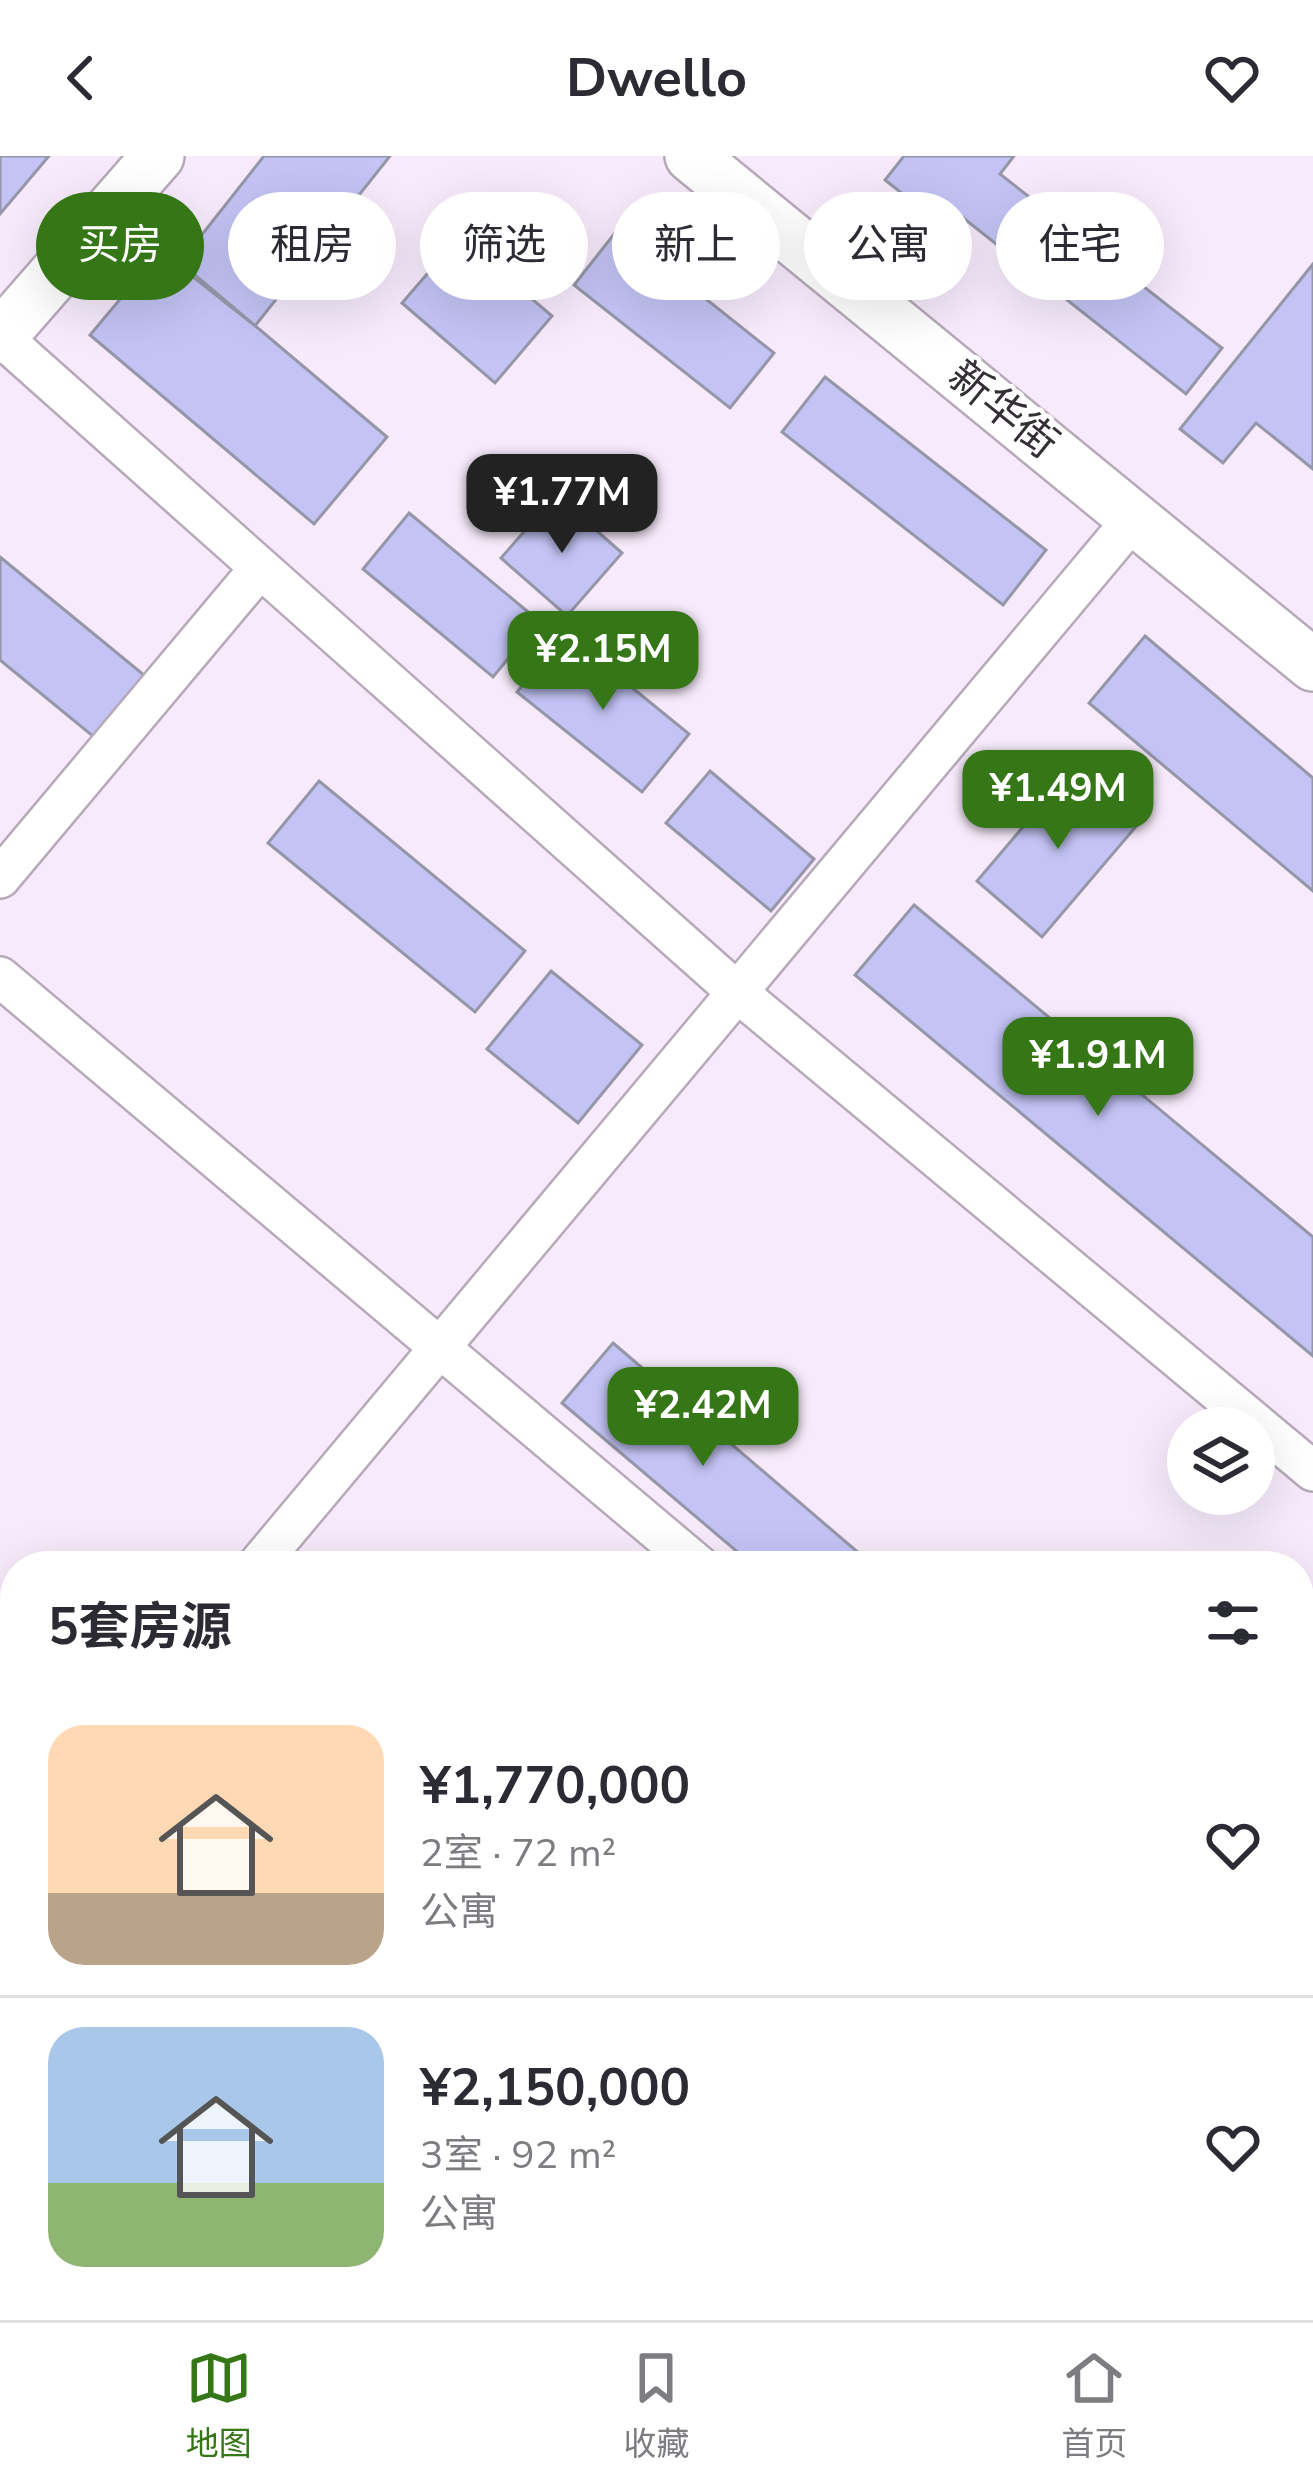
<!DOCTYPE html>
<html lang="zh">
<head>
<meta charset="utf-8">
<style>
	:root { --surface:#fff; --page:#f2f2f3; --text:#2b2b33; --muted:#7c7c81; --line:#e1e1e2; --accent:#357717 }
	body { margin:0; font-family:"Nunito Sans","Noto Sans SC",sans-serif; background:var(--page); color:var(--text); height:100vh; display:flex; flex-direction:column; font-size:45px; white-space:nowrap }
	* { box-sizing:border-box; margin:0 }
	p { font-size:39px; color:var(--muted) }
	.icon { flex:none; width:66px; height:66px; fill:none; stroke:currentColor; stroke-width:2; stroke-linecap:round; stroke-linejoin:round }
	.map { position:relative; flex:1; overflow:hidden }
	.side { position:absolute; left:0px; top:1395px; width:1314px; height:771px; display:flex; flex-direction:column; background:var(--surface); border-radius:48px 48px 0 0; box-shadow:0 12px 48px #0002 }
	.side>* { flex:none }
	.banner { position:absolute; left:36px; top:36px; width:1242px; height:108px; display:flex; gap:24px }
	.fabs { position:absolute; left:1167px; top:1251px; display:grid; gap:24px }
	.fabs a { display:grid; place-items:center; width:108px; height:108px; border-radius:50%; background:var(--surface); box-shadow:0 12px 48px #0002; font-size:60px }
	.price { position:absolute; translate:-50% -102px; padding:0 27px; border-radius:24px; background:var(--accent); color:#fff; font-size:39px; line-height:78px; filter:drop-shadow(0 3px 6px #0008) }
	.price::after { content:''; position:absolute; left:50%; top:72px; width:36px; height:27px; margin-left:-18px; background:inherit; clip-path:polygon(0 0,100% 0,50% 100%) }
	.price.selected { background:#222; color:#fff }
	ul { padding:0; list-style:none }
	li { display:flex; align-items:center; gap:36px; height:300px; padding:0 48px }
	li+li { border-top:3px solid var(--line) }
	li span { display:grid; place-items:center; flex:none; width:336px; height:240px; border-radius:36px; color:#555 }
	li>.icon { margin-inline-start:auto }
	span .icon { width:144px; height:144px; fill:#fffc; stroke-width:1 }
	li b { font-size:51px }
	h2 { display:flex; justify-content:space-between; align-items:center; height:144px; padding:0 48px; font-size:51px }
	.chip { padding:0 42px; border-radius:54px; background:var(--surface); box-shadow:0 12px 48px #0002; font-size:42px; line-height:108px }
	.chip.selected { background:var(--accent); color:#fff }
	header { display:flex; justify-content:space-between; align-items:center; height:156px; padding:0 48px; background:var(--surface); font-size:54px; font-weight:700 }
	.menu { display:flex; justify-content:space-around; align-items:center; height:168px; border-top:3px solid var(--line); background:var(--surface); font-size:33px; color:var(--muted) }
	.menu a { display:grid; justify-items:center; gap:6px }
	.menu .selected { color:var(--accent) }
	.map>svg:first-child { display:block }
	.building { fill:#c3c4f5; stroke:#9596a8; stroke-width:3 }
	.lines { fill:none; stroke-linecap:round; stroke-linejoin:round }
	.minor-casing { stroke:#b6aab9; stroke-width:44 }
	.major-casing { stroke:#b6aab9; stroke-width:56 }
	.minor { stroke:#fff; stroke-width:39 }
	.major { stroke:#fff; stroke-width:51 }
	.labels { text-anchor:middle; dominant-baseline:central; stroke-width:9; stroke-linejoin:round; paint-order:stroke }
	.street-label { font-size:42px; fill:#342f35; stroke:#fff }
</style>
</head>
<body>
<header><svg class="icon" aria-label="back" viewBox="0 0 24 24"><path d="M15 5l-7 7 7 7"/></svg>Dwello<svg class="icon" aria-label="heart" viewBox="0 0 24 24"><path d="M12 20l-8-8c-3-5 5-10 8-4 3-6 11-1 8 4z"/></svg></header>
<div class="map">
<svg width="1313" height="2164" viewBox="0 0 1313 2164">
	<rect width="100%" height="100%" fill="#f7ebfb"/>
	<path class="building" d="M0,0h49l-49,58z
		M264,0h126l-135,170 -77,-61z
		M904,0h110l-14,18 222,174 -36,46 -224,-177 -11,15 -66,-52z
		M618,73l156,124 -44,55 -156,-123z
		M459,81l93,79 -57,67 -93,-80z
		M163,92l224,189 -73,87 -224,-189z
		M1313,108v205l-57,-46 -33,40 -43,-34z
		M825,221l221,173 -43,55 -221,-173z
		M556,339l66,58 -55,63 -66,-58z
		M409,357l130,108 -46,56 -130,-108z
		M0,401l150,123 -50,62 -100,-82z
		M565,477l124,101 -47,58 -125,-100z
		M1145,480l168,142v113l-224,-188z
		M1074,611l65,56 -97,114 -65,-56z
		M710,615l104,88 -43,52 -105,-88z
		M319,625l206,170 -50,61 -207,-169z
		M914,749l399,332v119l-458,-381z
		M551,815l91,74 -64,78 -91,-74z
		M613,1187l261,223h-120l-192,-163z
		M1299,1783l14,12 -14,19z
		M0,2001l15,13v99l-15,-13z
		M59,2151h82l-11,13h-56z
		M461,2151h113l10,9 -109,4z
		M797,2151h116l15,13h-116z"/>
	<g class="lines">
		<g class="minor-casing">
			<path id="minor" d="M0,180l737,656 576,479
				M0,722l260,-310
				M0,821l699,589
				M257,1410l878,-1049
				M0,1717l15,-18
				M0,1803l15,12
				M1299,1891l14,-17
				M1299,2110l14,11
				M419,2151l15,13
				M1074,2164l10,-13"/>
		</g>
		<g class="major-casing">
			<path id="major" d="M691,0l622,509
				M0,181l158,-181"/>
		</g>
		<use href="#minor" class="minor"/>
		<use href="#major" class="major"/>
	</g>
	<g class="labels">
		<g class="street-label">
			<text transform="translate(1003 254) rotate(39)">新华街</text>
		</g>
	</g>
</svg>
<div class="fabs">
<a><svg class="icon" aria-label="layers" viewBox="0 0 24 24"><path d="M12 4l9 5-9 5-9-5zM3 14l9 5 9-5"/></svg></a>
</div>
<b class="price selected" style="left:562px;top:400px">¥1.77M</b>
<b class="price" style="left:603px;top:557px">¥2.15M</b>
<b class="price" style="left:1058px;top:696px">¥1.49M</b>
<b class="price" style="left:1098px;top:963px">¥1.91M</b>
<b class="price" style="left:703px;top:1313px">¥2.42M</b>
<div class="banner">
<a class="chip selected">买房</a>
<a class="chip">租房</a>
<a class="chip">筛选</a>
<a class="chip">新上</a>
<a class="chip">公寓</a>
<a class="chip">住宅</a>
</div>
<section class="side">
<h2>5套房源<svg class="icon" aria-label="filters" viewBox="0 0 24 24"><path d="M4 7h16M4 17h16"/><circle cx="9" cy="7" r="2"/><circle cx="15" cy="17" r="2"/></svg></h2>
<ul>
<li><span style="background:linear-gradient(#ffd9b3 70%,#b9a48a 0)"><svg class="icon" aria-label="home" viewBox="0 0 24 24"><path d="M3 11l9-7 9 7M6 9v11h12V9"/></svg></span><div><b>¥1,770,000</b><p>2室 · 72 m²</p><p>公寓</p></div><svg class="icon" aria-label="heart" viewBox="0 0 24 24"><path d="M12 20l-8-8c-3-5 5-10 8-4 3-6 11-1 8 4z"/></svg></li>
<li><span style="background:linear-gradient(#a9c7e8 65%,#8fb573 0)"><svg class="icon" aria-label="home" viewBox="0 0 24 24"><path d="M3 11l9-7 9 7M6 9v11h12V9"/></svg></span><div><b>¥2,150,000</b><p>3室 · 92 m²</p><p>公寓</p></div><svg class="icon" aria-label="heart" viewBox="0 0 24 24"><path d="M12 20l-8-8c-3-5 5-10 8-4 3-6 11-1 8 4z"/></svg></li>
</ul>
</section>
</div>
<nav class="menu">
<a class="selected"><svg class="icon" aria-label="map" viewBox="0 0 24 24"><path d="M3 6l6-2 6 2 6-2v14l-6 2-6-2-6 2zM9 4v14M15 6v14"/></svg>地图</a>
<a><svg class="icon" aria-label="saved" viewBox="0 0 24 24"><path d="M7 4h10v16l-5-4-5 4z"/></svg>收藏</a>
<a><svg class="icon" aria-label="home" viewBox="0 0 24 24"><path d="M3 11l9-7 9 7M6 9v11h12V9"/></svg>首页</a>
</nav>
</body>
</html>
